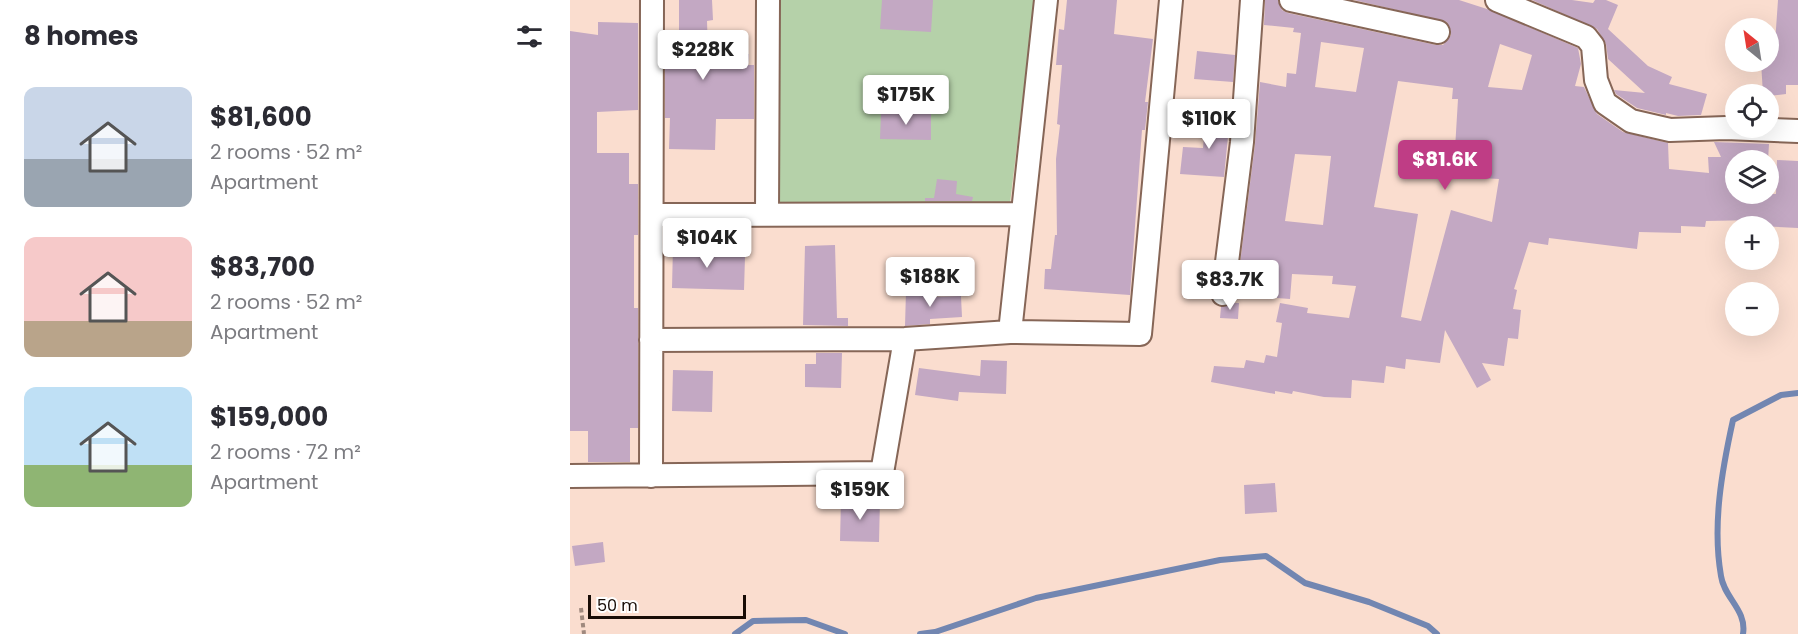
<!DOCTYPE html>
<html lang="en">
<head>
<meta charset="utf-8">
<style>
	:root { --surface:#fff; --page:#f2f2f3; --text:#2b2b33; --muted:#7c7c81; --accent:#bf3d85 }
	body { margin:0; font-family:Poppins,sans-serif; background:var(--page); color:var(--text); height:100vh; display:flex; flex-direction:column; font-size:22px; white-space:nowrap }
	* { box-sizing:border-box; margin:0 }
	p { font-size:20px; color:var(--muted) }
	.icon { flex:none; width:33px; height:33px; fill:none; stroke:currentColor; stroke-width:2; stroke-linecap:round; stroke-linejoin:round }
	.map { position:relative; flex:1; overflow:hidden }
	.sheet { display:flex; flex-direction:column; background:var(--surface); width:570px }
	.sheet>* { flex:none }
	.needle { width:39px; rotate:330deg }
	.controls { position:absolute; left:1155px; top:18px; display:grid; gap:12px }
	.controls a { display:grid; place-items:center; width:54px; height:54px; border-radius:50%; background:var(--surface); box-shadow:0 6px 24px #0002; font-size:30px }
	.scale { position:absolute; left:18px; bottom:15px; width:158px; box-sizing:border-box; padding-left:6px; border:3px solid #180c06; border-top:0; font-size:16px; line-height:21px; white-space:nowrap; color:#180c06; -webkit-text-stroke:4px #fff; paint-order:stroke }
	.price { position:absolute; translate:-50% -51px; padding:0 14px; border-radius:6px; background:#fff; color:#222; font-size:20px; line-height:39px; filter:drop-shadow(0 2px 3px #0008) }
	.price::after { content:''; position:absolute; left:50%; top:36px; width:18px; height:14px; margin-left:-9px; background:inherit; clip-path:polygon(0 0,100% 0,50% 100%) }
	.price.on { background:var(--accent); color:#fff }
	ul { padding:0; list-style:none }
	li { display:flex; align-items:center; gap:18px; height:150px; padding:0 24px }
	li span { display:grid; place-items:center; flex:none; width:168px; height:120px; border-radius:12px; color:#555 }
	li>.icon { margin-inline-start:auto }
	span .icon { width:72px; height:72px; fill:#fffc; stroke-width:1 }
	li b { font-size:26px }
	h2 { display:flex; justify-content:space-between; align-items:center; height:72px; padding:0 24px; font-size:26px }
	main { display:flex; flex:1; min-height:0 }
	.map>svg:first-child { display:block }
	.green { fill:#b5d1a9 }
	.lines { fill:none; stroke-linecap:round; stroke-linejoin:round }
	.stream { stroke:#7286b1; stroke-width:6 }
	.building { fill:#c3a8c3; fill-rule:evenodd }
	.minor-casing { stroke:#866657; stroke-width:26 }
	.path { stroke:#9f897e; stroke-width:4; stroke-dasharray:4.5 3; stroke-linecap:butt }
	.minor { stroke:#fff; stroke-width:22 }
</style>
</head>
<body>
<main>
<section class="sheet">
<h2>8 homes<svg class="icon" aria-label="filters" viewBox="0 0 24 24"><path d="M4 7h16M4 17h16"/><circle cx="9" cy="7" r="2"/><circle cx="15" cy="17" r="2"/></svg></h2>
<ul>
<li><span style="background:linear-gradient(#c9d6e8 60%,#9aa5b1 0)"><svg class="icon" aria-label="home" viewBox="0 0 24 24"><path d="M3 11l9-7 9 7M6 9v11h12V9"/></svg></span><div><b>$81,600</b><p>2 rooms · 52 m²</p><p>Apartment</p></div></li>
<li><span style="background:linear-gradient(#f6c9c9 70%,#b9a48a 0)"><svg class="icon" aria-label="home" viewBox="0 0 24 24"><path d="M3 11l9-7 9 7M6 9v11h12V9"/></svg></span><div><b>$83,700</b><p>2 rooms · 52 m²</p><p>Apartment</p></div></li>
<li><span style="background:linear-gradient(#bfe0f5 65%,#8fb573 0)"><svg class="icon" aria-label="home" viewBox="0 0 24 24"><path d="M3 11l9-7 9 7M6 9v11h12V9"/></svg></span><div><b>$159,000</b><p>2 rooms · 72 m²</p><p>Apartment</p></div></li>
</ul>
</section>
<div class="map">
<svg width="1228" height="634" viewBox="0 0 1228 634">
	<rect width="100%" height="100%" fill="#faddcf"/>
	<path class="green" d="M208,0h257l-25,203 -231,3z"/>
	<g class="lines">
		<path class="stream" d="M165,634l18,-13 53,-1 39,14
			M350,634l15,-2 101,-34 184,-38 46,-4 39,27 64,19 59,24 9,8
			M1173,634c4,-24 -19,-36 -22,-58 -9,-51 1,-106 12,-156l48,-25 17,-2"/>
	</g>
	<path class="building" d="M109,0h33l1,20 -6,1 1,31 41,2 -1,11h6v54h-38l-1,31 -46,-1 1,-31h-5v-88h14z
		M312,0h51l-2,32 -51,-3z
		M497,0h50l-3,34 39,5 -8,63h3l-3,28h-3l-12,165 -86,-6 1,-20h6l4,-34h2l-1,-76 4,-34 -3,-1 5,-59h-6l3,-36 5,1z
		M695,0h13l4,10 6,3 148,32h7l8,-10 -4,-13 -93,-22h105l28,9 91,39 3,16 -6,22 9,1 13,27 26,18 45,11 1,26 40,4 -1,-16h13l-7,-15 55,2 -1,16h-32v34h40l1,-34 21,1v67l-40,-2v-6l-52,1 -1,6 -24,-1v7l-42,-1 -2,17 -88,-11 -1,7 -19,-3 -15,47 3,1 -4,19 8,1 -3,29 -10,-1 -4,28 -22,-3 9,17 -14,8 -32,-58 -5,33 -34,-4 -1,10 -19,-3 -2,17 -32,-3 -1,18 -27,-1 -31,-6 -1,3 -17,-3v3l-64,-12 3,-16 30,2 2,-8 18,3 2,-8 11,2 5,-34 -6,-1 4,-19 28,5 -1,5 42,5 7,-32 -24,-2 1,-8 -41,-2 -2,25 -54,-4 19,-151 5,-62 26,5 1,-14 9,1 5,-41 -8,-1 1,-4 -30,-3zM751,42l43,6 -8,44 -41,-5zM930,44l32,11 -10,35 -34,-3zM828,81l55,7 -1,11h6l-3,50 -12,-1 -2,18 41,6 -1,6 18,1 -7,43 -41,-12 -30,111 -20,-4 17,-103 -44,-7zM725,154l36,2 -8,69 -38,-4z
		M962,0h40l21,3 2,-3h11l12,5 -10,24 40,37 24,11 -3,7 38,10 -6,21 -23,1 -12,-3v2l-29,-7 -21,-14 -2,-4 31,3 -37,-34 -2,-15 -9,-15z
		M1208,0h20v85h-12v9l-18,2 -5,-2 -2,-32h7v-18l7,-1z
		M28,22l40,1v87l-41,2v41h32v31h9v51h-4v73h4v120h-8v34h-42v-31h-18v-400l28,4z
		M627,51l38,4 -2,27 -39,-3z
		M311,113h50v27l-51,-1z
		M636,114l24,2 -6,61 -44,-3 3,-27 20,1z
		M367,179l20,2 -1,13 17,3 -1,4h-47v-3h9z
		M265,245l2,73h11v8l-45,-1 2,-79z
		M103,246l49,1v10h23l-1,33 -72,-2z
		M336,291l25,1v5l30,-1 1,21 -32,2v5l-25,2z
		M663,303h6l-1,16 -18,-1 1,-11z
		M246,353h26l-1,35 -36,-1v-23h11z
		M411,360l26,1 -1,33 -47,-2 -1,9 -43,-6 4,-27 61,8z
		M103,370l40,1 -1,41 -40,-1z
		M705,483l2,29 -32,2 -1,-29z
		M271,499l39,1 -1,42 -39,-1z
		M33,542l2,20 -30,4 -3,-20z"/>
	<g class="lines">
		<g class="minor-casing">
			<path id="minor" d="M721,0l147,32
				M927,0l89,37 7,9 3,34 9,23 26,18 39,9 56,-2 72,3
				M197,214l1,-214
				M82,215l370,-1
				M653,294l19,-152 10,-142
				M440,332l36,-332
				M81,340l254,-1 105,-7 130,2 31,-334
				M0,476l312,-3 23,-134
				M81,476l1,-476"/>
		</g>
		<path class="path" d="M11,608l3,26"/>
		<use href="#minor" class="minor"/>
	</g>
</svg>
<div class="controls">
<a><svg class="needle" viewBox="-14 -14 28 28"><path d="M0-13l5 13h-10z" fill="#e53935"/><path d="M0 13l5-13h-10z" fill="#7c7c81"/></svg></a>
<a><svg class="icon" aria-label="locate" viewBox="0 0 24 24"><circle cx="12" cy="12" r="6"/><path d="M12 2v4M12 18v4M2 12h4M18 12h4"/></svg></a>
<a><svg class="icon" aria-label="layers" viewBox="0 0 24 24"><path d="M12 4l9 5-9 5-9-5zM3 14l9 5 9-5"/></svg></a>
<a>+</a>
<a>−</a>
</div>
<div class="scale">50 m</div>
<b class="price" style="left:133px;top:81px">$228K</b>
<b class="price" style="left:336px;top:126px">$175K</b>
<b class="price" style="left:639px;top:150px">$110K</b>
<b class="price on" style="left:875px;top:191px">$81.6K</b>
<b class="price" style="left:137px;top:269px">$104K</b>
<b class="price" style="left:360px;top:308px">$188K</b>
<b class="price" style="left:660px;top:311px">$83.7K</b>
<b class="price" style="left:290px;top:521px">$159K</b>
</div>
</main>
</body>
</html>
